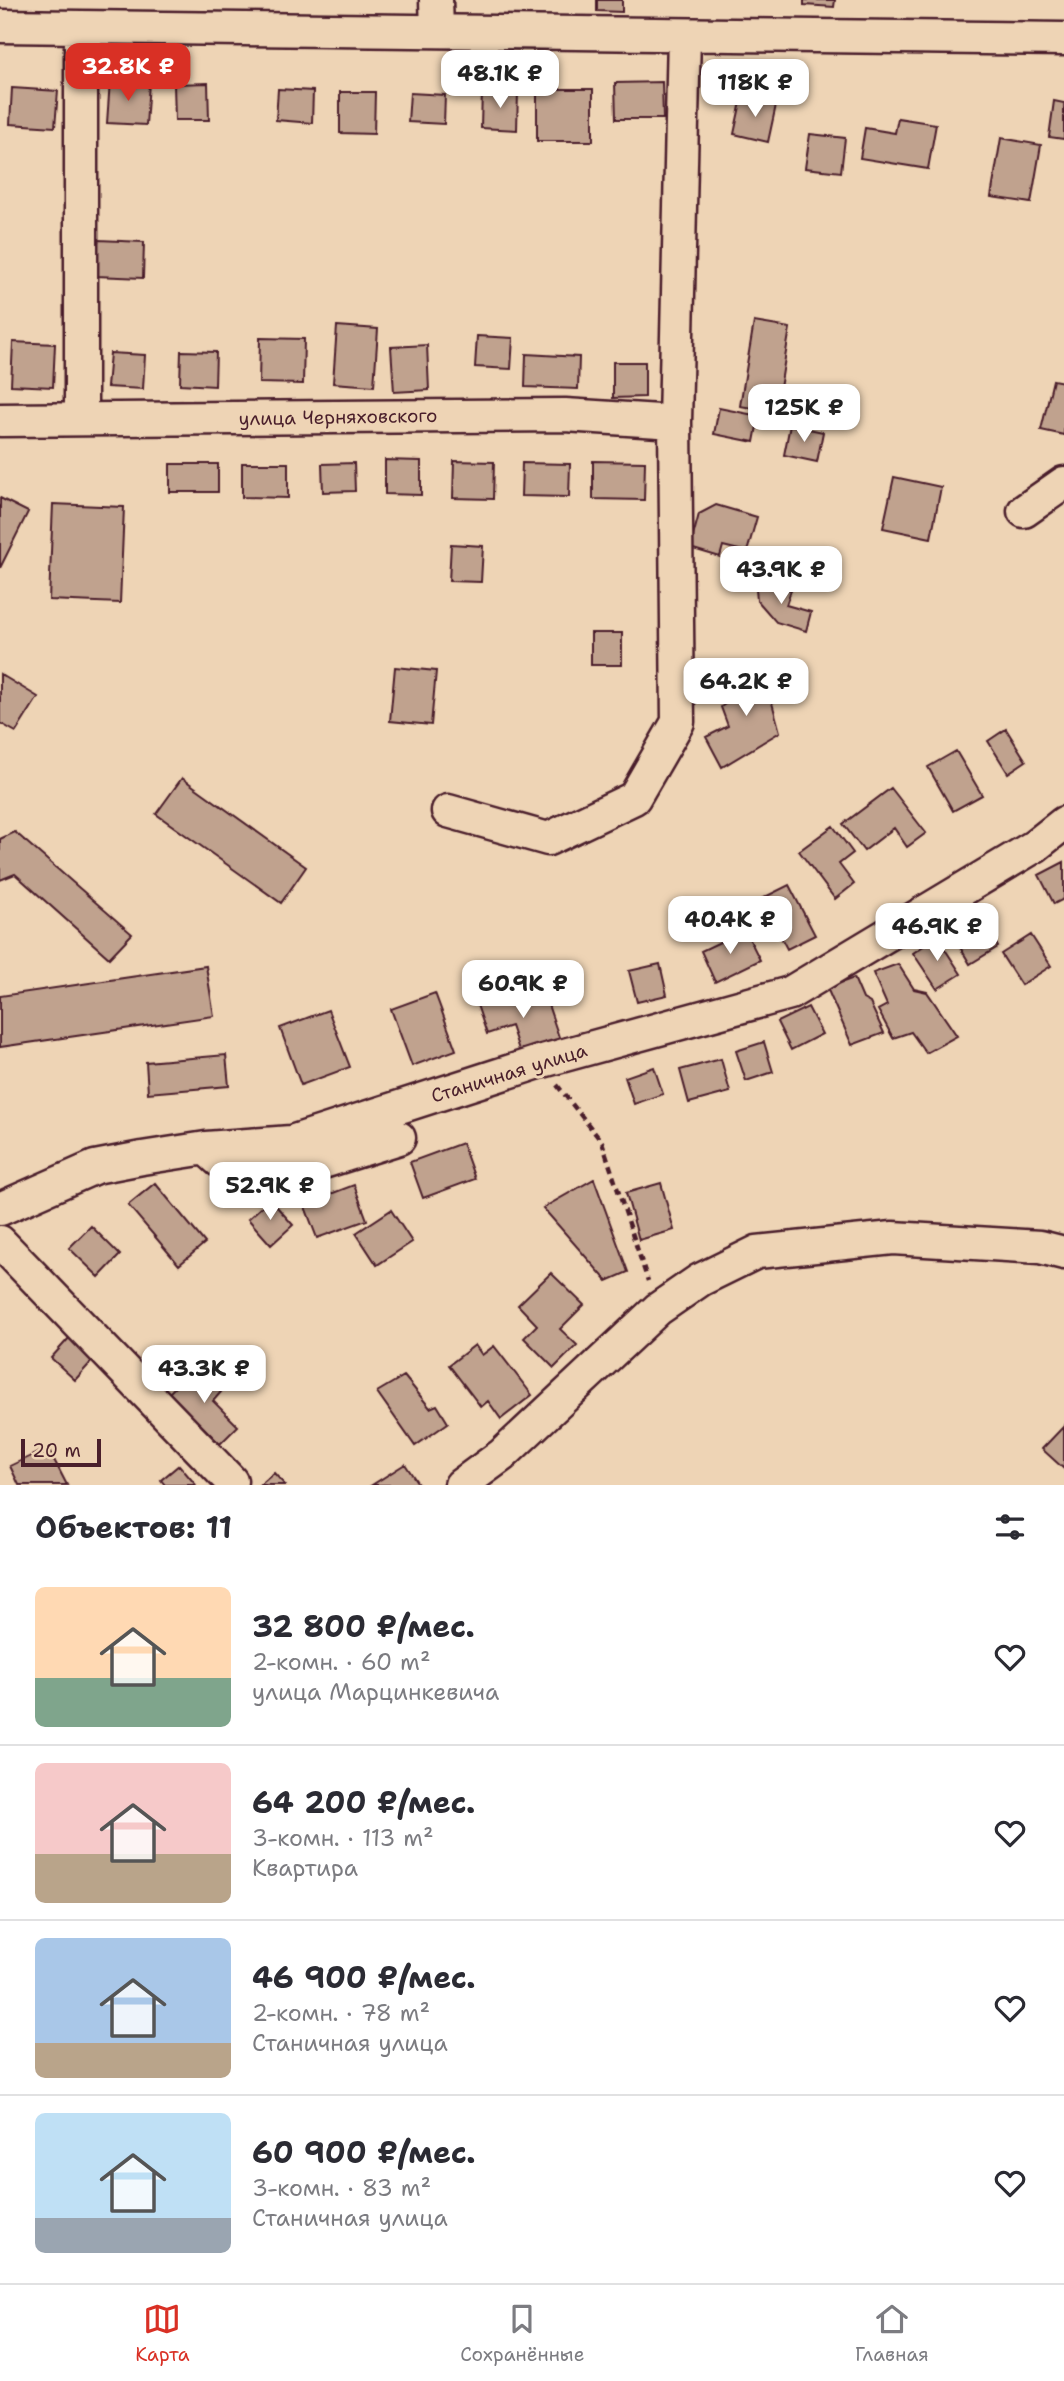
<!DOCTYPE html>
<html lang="ru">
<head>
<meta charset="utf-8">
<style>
	:root { --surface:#fff; --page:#f7f7f7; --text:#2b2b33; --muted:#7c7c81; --line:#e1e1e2; --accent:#d93025 }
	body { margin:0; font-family:"Shantell Sans",sans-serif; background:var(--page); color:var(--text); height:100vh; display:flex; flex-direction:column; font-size:26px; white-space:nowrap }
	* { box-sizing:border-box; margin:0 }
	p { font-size:23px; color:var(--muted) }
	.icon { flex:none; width:38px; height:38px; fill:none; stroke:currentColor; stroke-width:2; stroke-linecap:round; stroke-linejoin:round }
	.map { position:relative; height:1485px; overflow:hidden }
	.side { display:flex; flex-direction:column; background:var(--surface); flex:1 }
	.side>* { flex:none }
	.scale { position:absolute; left:21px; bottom:18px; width:80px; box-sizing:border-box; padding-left:7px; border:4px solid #4a1f2b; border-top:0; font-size:19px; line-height:24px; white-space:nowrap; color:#4a1f2b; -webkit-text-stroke:5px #eed4b5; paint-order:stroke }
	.price { position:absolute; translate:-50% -60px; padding:0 16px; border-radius:14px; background:#fff; color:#222; font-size:23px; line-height:46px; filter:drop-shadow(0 2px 4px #0008) }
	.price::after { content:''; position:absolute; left:50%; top:42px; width:21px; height:16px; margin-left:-10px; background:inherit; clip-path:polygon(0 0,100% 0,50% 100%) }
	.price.on { background:var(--accent); color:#fff }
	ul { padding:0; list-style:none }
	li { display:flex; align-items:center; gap:21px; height:175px; padding:0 35px }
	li+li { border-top:2px solid var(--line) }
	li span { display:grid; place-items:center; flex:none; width:196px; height:140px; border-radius:10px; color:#555 }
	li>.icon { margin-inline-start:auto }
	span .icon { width:84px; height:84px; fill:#fffc; stroke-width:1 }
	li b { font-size:30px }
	h2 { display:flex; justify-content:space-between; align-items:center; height:84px; padding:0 35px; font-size:30px }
	.dock { display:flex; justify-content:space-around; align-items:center; height:98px; border-top:2px solid var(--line); background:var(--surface); font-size:19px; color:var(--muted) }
	.dock a { display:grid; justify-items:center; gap:4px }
	.dock .on { color:var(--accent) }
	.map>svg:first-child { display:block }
	.building { fill:#c0a28e; stroke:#4a1f2b; stroke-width:2 }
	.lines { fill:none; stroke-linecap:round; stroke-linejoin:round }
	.minor-casing { stroke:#4a1f2b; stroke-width:37 }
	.path { stroke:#4a1f2b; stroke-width:4.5; stroke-dasharray:7 5; stroke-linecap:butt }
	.minor { stroke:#eed4b5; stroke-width:32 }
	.labels { text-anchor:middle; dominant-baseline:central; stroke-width:6; stroke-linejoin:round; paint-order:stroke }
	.street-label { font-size:19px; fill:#4a1f2b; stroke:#eed4b5 }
</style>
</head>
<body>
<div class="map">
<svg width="1064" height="1485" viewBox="0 0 1064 1485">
	<rect width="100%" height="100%" fill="#eed4b5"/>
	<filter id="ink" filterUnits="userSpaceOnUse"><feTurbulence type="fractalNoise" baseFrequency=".0143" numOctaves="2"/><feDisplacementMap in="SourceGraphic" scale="14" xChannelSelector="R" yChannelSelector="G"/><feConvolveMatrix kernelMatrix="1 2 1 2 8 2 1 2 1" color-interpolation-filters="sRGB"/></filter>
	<g filter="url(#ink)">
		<path class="building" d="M597,0h25v12l-25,-1z
			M804,0h31l-1,7 -30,-2z
			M110,80l39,3 -3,42 -39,-2z
			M662,82l1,37h-47l-1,-36z
			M208,83l1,37h-34l-1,-36z
			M12,88l46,3 -3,36 -45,-3z
			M278,89l35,2 -1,32 -36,-3z
			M537,89h56v52h-56z
			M482,90l36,1 -1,39 -36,-2z
			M340,92h35l-1,42 -34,-1z
			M410,93l35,2 -1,29 -36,-2z
			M742,97l34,8 -8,37 -34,-8z
			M1054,101l10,2v36l-15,-2z
			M898,118l38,6 -8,45 -68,-11 5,-30 30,5z
			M810,134l35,4 -4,34 -36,-4z
			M1001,138l40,7 -10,58 -40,-6z
			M98,240l46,2 -1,36 -47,-2z
			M754,322l36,6 -14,84 -36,-6z
			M337,326l41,3 -4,57 -41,-3z
			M477,336l36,2 -2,31 -36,-2z
			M260,338l44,1 -1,45 -44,-1z
			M13,342l42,2 -2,43 -42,-2z
			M427,345l2,45 -35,2 -3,-45z
			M181,351l35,1 -1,34 -35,-2z
			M110,353l35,2 -2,34 -36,-2z
			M526,354l53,3 -1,32 -53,-2z
			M613,362h32v35l-32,1z
			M1053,380l11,2v53l-23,-5z
			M719,408l40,8 -5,26 -40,-8z
			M790,425l33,7 -6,30 -33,-7z
			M385,460l36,1v34l-36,-1z
			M454,461l40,1 -1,37 -40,-1z
			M593,461l52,1 -1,38 -51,-1z
			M242,463h46v35l-46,-1z
			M354,463l1,28 -32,1 -1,-28z
			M522,463l48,1 -1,33 -48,-1z
			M170,464h48v28h-48z
			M894,477l47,10 -10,51 -48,-10z
			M0,498l28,14 -28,56z
			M53,504l71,3 -4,96 -71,-3z
			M716,505l41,12 -10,35 -24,-6 -3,11 -30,-9 9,-34z
			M451,544l32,2 -2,36 -32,-1z
			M755,579l36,11 -5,15 25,7 -5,19 -30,-9 -19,-22z
			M591,633h31v32h-31z
			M762,666l18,66 -58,35 -16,-30 22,-11 -7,-19 12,-9 2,-23z
			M395,667l41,4 -5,54 -41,-4z
			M0,674l38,23 -22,35 -16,-9z
			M1006,729l20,32 -18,12 -20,-32z
			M956,751l26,44 -29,16 -25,-44z
			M182,778l124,89 -25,36 -125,-89z
			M891,788l35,45 -19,14 -13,-19 -30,23 -21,-27z
			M833,826l20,27 -14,11 15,20 -19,15 -36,-48z
			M15,832l117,102 -23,24 -94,-84 -15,6v-41z
			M1064,862v37l-10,5 -15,-29z
			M789,885l26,50 -28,14 -26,-50z
			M979,915l19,32 -28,17 -19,-32z
			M745,930l15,30 -45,22 -14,-31z
			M1031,935l20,31 -30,19 -20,-31z
			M937,937l24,37 -24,15 -24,-36z
			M660,964l7,31 -30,7 -8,-31z
			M898,964l16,25 13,3 30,44 -31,17 -15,-21 -18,6 -15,-28 9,-5 -14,-32z
			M206,966l8,50 -214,31v-51z
			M854,978l9,21 7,4 14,30 -32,12 -25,-57z
			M541,984l21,62 -40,13 -11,-33 -24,8 -10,-29z
			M435,993l21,57 -44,16 -21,-57z
			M808,1007l14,27 -31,16 -14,-28z
			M328,1010l22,57 -49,18 -21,-57z
			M764,1042l9,30 -27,9 -10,-30z
			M226,1055l3,31 -81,7 -2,-31z
			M721,1059l9,33 -41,11 -9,-33z
			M654,1067l9,27 -29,10 -9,-27z
			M462,1143l13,36 -52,19 -13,-36z
			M594,1179l34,93 -21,9 -64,-73z
			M155,1183l50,60 -26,22 -51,-60z
			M661,1183l13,47 -35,10 -13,-47z
			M354,1185l13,35 -50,18 -13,-34z
			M270,1199l23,26 -22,20 -23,-26z
			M391,1210l21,32 -35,23 -21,-32z
			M91,1226l29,29 -21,22 -30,-29z
			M551,1273l33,32 -24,24 17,16 -23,23 -30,-30 13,-13 -19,-20z
			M70,1337l24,22 -19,21 -24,-22z
			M475,1345l7,10 12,-9 38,49 -31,24 -13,-18 -7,6 -32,-42z
			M195,1367l26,25 -8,9 25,25 -18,18 -51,-51z
			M404,1376l26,32 7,-3 11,18 -33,23 -38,-54z
			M1064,1426v43l-22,-20z
			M48,1448l19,37h-48l-9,-19z
			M405,1464l14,21h-47z
			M179,1465l17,20h-31l-4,-5z
			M274,1473l11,12h-25z"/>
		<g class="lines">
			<g class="minor-casing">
				<path id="minor" d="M436,0l1,30
					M0,26l1064,13
					M81,29v390
					M0,420l565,-5 110,7
					M1024,511l40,-28
					M448,811l100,28 86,-41 44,-76 -3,-300 9,-387
					M210,1152l10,9 32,7 71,-6 76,-24
					M0,1209l95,-42 47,-9 64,-10 85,-6 248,-80 251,-69 245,-147 29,-23
					M0,1242l231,239
					M461,1485l41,-30 156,-146 42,-29 57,-28 136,-14 147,9 24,6"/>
			</g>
			<path class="path" d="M557,1085l45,57 46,139"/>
			<use href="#minor" class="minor"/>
		</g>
	</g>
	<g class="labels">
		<g class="street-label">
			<text transform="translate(338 417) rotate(-1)">улица Черняховского</text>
			<text transform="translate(509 1073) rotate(-17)">Станичная улица</text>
		</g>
	</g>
</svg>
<div class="scale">20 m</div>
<b class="price on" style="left:128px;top:103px">32.8K ₽</b>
<b class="price" style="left:500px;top:110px">48.1K ₽</b>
<b class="price" style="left:755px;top:119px">118K ₽</b>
<b class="price" style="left:804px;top:444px">125K ₽</b>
<b class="price" style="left:781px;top:606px">43.9K ₽</b>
<b class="price" style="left:746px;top:718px">64.2K ₽</b>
<b class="price" style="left:730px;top:956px">40.4K ₽</b>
<b class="price" style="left:937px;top:963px">46.9K ₽</b>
<b class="price" style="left:523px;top:1020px">60.9K ₽</b>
<b class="price" style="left:270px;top:1222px">52.9K ₽</b>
<b class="price" style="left:204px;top:1405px">43.3K ₽</b>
</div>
<section class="side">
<h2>Объектов: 11<svg class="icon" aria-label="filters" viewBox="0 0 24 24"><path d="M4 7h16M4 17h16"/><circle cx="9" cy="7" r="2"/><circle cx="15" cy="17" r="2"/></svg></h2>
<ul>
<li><span style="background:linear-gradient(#ffd9b3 65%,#7fa58c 0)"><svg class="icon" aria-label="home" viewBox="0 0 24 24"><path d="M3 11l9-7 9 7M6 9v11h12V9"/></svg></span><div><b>32 800 ₽/мес.</b><p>2-комн. · 60 m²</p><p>улица Марцинкевича</p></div><svg class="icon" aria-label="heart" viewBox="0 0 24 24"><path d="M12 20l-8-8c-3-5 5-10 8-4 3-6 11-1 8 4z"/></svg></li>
<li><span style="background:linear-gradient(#f6c9c9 65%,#b9a48a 0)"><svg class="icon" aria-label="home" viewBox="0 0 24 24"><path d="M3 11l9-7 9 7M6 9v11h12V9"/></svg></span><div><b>64 200 ₽/мес.</b><p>3-комн. · 113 m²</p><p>Квартира</p></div><svg class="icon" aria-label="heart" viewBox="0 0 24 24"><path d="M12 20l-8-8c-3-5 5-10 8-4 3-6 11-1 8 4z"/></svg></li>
<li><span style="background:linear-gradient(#a9c7e8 75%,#b9a48a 0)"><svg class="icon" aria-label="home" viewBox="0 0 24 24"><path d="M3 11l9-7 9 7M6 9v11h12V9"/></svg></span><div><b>46 900 ₽/мес.</b><p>2-комн. · 78 m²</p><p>Станичная улица</p></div><svg class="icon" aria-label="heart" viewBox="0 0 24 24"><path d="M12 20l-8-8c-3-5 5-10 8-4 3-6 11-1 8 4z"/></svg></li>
<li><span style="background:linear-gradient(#bfe0f5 75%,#9aa5b1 0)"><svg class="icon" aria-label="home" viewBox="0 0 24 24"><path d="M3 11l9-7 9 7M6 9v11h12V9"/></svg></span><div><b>60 900 ₽/мес.</b><p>3-комн. · 83 m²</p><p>Станичная улица</p></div><svg class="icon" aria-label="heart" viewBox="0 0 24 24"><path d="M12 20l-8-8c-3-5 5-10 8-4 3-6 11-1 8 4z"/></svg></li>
</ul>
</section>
<nav class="dock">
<a class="on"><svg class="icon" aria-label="map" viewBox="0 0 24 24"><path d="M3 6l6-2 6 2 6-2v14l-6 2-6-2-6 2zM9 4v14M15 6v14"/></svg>Карта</a>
<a><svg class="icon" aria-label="saved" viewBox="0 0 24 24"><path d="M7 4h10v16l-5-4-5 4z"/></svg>Сохранённые</a>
<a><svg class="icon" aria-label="home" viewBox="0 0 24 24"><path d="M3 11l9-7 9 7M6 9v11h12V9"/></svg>Главная</a>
</nav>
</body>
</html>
